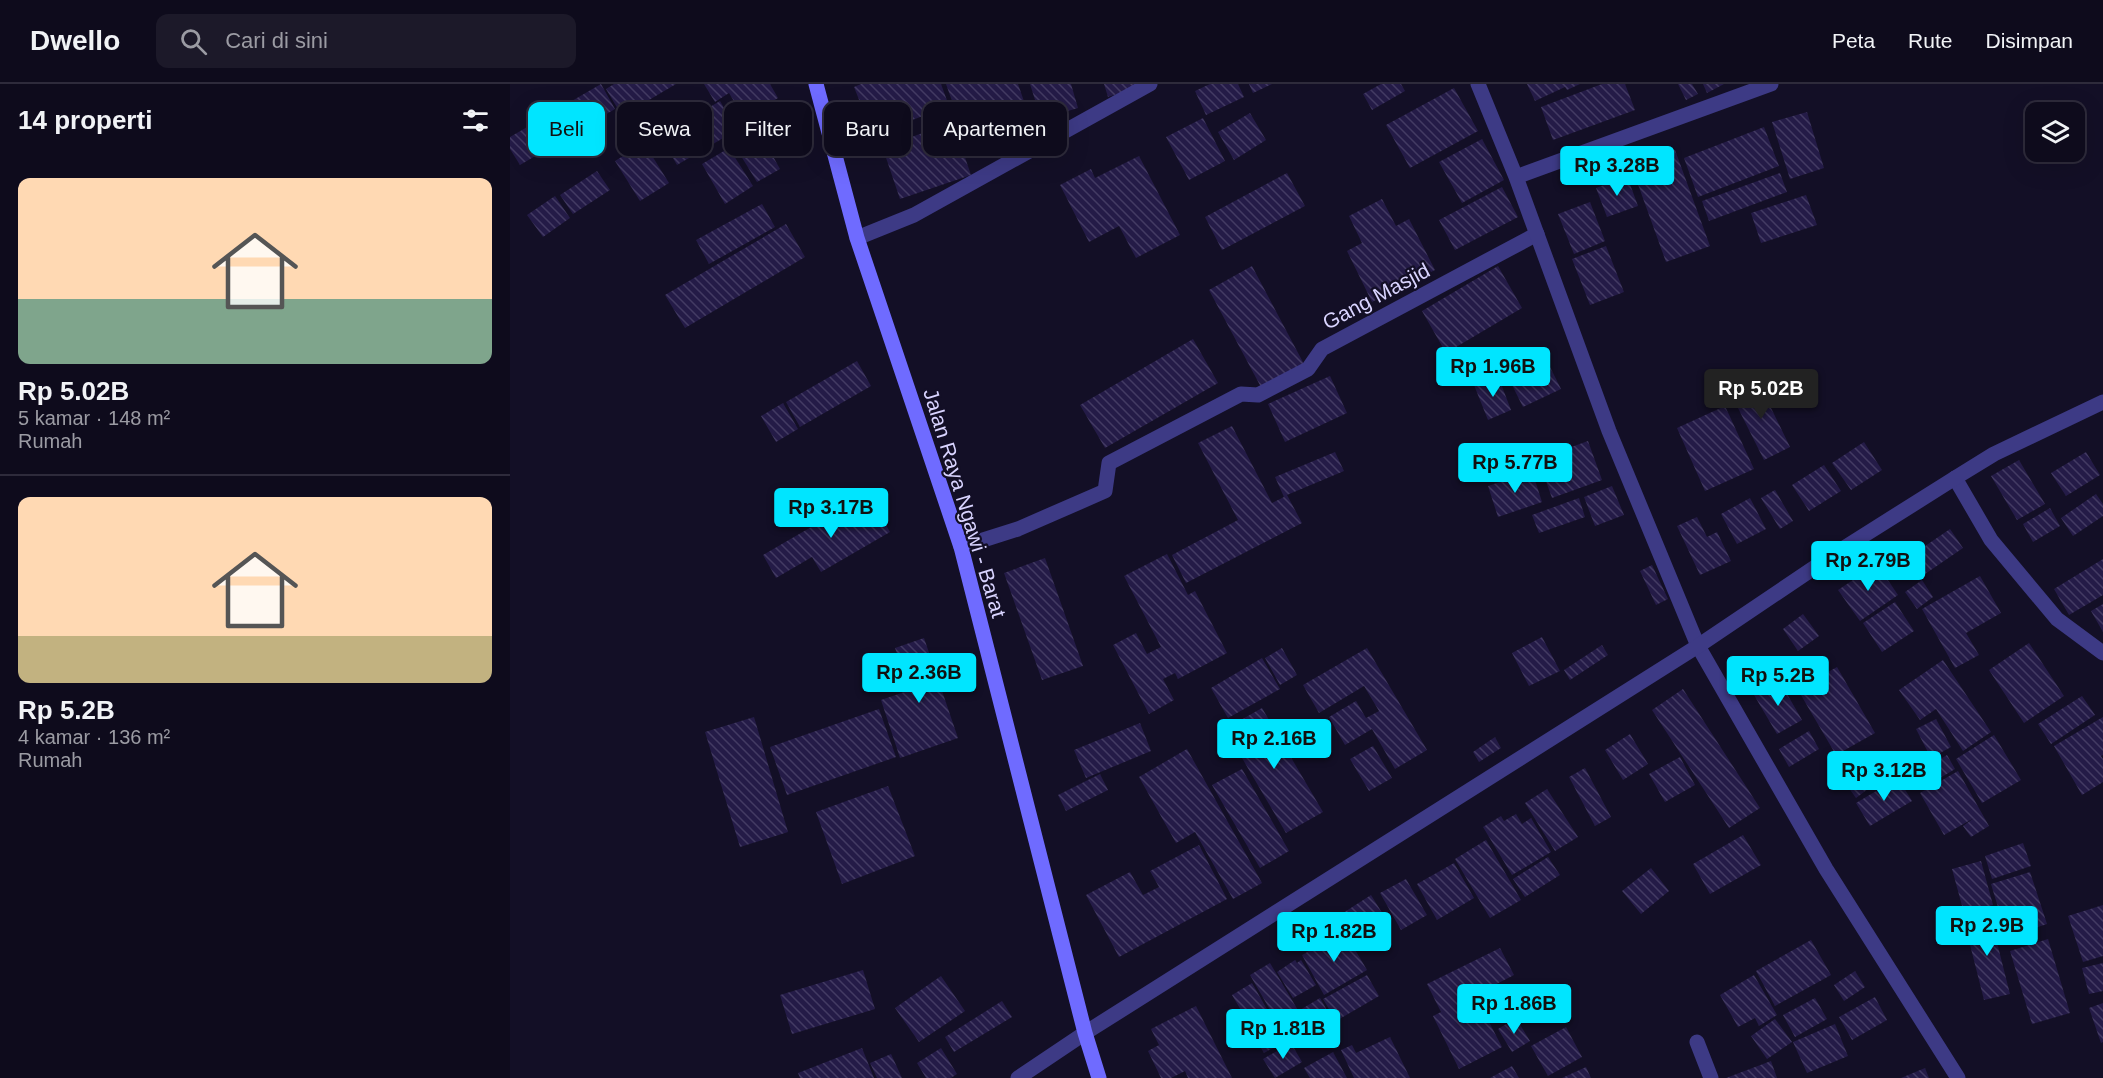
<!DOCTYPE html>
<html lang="id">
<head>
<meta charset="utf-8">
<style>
	:root { --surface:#0e0b1c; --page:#1c1929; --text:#f1f3f6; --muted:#9b9ba3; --line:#2e2b3b; --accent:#00e5ff }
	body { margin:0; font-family:Arial,sans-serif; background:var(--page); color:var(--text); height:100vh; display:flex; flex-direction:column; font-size:22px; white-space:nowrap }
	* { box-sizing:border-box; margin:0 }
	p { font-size:20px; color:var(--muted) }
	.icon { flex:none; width:33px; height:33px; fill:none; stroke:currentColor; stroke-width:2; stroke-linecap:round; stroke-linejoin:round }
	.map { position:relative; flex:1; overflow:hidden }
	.sheet { display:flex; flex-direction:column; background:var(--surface); width:510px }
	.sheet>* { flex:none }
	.hud { position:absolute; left:18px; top:18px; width:570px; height:54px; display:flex; gap:12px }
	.buttons { position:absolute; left:1515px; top:18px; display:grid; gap:12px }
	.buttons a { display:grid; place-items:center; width:60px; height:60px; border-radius:12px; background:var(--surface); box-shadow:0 6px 24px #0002,0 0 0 2px var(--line); font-size:30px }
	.price { position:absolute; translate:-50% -51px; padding:0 14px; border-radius:6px; background:var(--accent); color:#111; font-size:20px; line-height:39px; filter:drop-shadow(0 2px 3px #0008) }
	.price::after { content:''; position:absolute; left:50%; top:36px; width:18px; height:14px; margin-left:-9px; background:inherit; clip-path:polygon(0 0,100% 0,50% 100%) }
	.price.current { background:#222; color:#fff }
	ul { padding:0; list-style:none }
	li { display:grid; align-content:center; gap:12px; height:318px; padding:0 18px }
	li+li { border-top:2px solid var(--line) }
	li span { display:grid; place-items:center; height:186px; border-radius:12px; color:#555 }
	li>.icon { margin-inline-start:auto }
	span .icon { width:108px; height:108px; fill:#fffc; stroke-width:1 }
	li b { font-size:26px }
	h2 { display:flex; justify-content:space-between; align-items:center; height:72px; padding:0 18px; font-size:26px }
	.tag { padding:0 21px; border-radius:12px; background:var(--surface); box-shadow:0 6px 24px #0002,0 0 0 2px var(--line); font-size:21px; line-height:54px }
	.tag.current { background:var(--accent); color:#111 }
	header { display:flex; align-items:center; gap:36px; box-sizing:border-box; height:84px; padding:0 30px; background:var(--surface); border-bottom:2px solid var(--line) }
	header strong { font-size:28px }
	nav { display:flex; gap:33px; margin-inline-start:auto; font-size:21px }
	.search { width:420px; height:54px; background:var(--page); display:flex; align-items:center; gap:15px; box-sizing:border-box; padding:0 21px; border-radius:12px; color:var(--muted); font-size:22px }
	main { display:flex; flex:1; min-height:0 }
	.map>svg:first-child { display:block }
	.building { fill:url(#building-back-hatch) }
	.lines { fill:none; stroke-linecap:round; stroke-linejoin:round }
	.service { stroke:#3d3a85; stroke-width:15 }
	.minor { stroke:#3d3a85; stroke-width:15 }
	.tertiary { stroke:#3d3a85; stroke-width:15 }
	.secondary { stroke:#6f6bff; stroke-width:15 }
	.labels { text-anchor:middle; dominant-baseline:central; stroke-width:4.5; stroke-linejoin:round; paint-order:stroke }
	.street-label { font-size:21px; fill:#d9d4ff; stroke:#130f26 }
</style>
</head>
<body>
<header>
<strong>Dwello</strong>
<div class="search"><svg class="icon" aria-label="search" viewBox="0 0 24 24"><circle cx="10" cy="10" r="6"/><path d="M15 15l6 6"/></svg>Cari di sini</div>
<nav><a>Peta</a><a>Rute</a><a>Disimpan</a></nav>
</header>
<main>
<section class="sheet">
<h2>14 properti<svg class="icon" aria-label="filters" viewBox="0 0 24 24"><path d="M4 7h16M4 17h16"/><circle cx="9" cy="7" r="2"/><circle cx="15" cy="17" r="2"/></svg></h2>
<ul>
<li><span style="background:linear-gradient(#ffd9b3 65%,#7fa58c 0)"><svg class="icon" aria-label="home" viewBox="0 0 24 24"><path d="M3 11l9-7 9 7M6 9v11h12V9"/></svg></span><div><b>Rp 5.02B</b><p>5 kamar · 148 m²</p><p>Rumah</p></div></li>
<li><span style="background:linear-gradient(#ffd9b3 75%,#c2b280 0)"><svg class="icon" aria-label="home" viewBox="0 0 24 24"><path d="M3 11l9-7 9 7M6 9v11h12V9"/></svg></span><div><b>Rp 5.2B</b><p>4 kamar · 136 m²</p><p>Rumah</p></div></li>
</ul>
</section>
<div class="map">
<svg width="1593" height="994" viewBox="0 0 1593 994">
	<defs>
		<pattern id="building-back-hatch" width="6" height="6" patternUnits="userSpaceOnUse" patternTransform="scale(1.5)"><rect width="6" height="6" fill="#241b47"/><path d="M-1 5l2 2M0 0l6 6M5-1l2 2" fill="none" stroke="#433b63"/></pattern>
	</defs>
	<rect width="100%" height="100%" fill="#130f26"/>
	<path class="building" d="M91,0l14,25 -95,56 -10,-16v-12z
		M104,0h62l-54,32 -16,-27z
		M194,0h66l8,14 -34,20 -15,-25 -14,9z
		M351,0h80l8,22 -76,29 -19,-48z
		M436,0h72l19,55 -36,13 -15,-44 -28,10z
		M520,0h41l7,24 -37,11z
		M594,0h31l1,4 -28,9z
		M700,0h28l6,13 -38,18 -11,-24z
		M739,0h23l-19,9z
		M871,0h20l4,7 -33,19 -9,-16z
		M1017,0h53l-13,6 -2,-3 -30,14z
		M1092,0h23l10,26 -82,30 -12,-33z
		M1168,0h14l6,10 -12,6z
		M1193,0h21l-17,9z
		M944,4l24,43 -68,37 -24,-43z
		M210,17l17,29 -60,35 -17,-29z
		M1297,28l17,56 -34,11 -18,-57z
		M740,29l16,27 -32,20 -16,-28z
		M693,34l22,43 -36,19 -23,-43z
		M443,38l18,53 -71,24 -20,-59 23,-8 3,7z
		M1254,43l15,39 -81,31 -14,-39z
		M248,45l22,40 -23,13 -24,-39z
		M972,55l22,41 -42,23 -23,-41z
		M134,59l25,40 -29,18 -25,-40z
		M219,64l24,38 -28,18 -23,-40z
		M1165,66l35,96 -44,16 -35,-97z
		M629,72l41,79 -44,23 -17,-32 -30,16 -29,-57 31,-16 4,9z
		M87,87l13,19 -37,24 -13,-19z
		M777,89l18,33 -83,44 -17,-33z
		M1270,89l7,19 -78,29 -7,-20z
		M1117,92l11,30 -31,11 -11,-29z
		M992,103l16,30 -63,33 -16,-30z
		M1296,111l11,30 -56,18 -10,-30z
		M45,112l15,22 -27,19 -16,-22z
		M872,115l14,27 13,-7 26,51 -63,32 -25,-51 15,-8 -13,-27z
		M1080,118l15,39 -31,13 -16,-40z
		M252,120l13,23 -66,37 -13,-24z
		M276,140l19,33 -120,71 -20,-33z
		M1096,162l18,46 -34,13 -18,-46z
		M742,182l53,100 -43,23 -53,-99z
		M988,182l24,42 -76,45 -24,-42z
		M683,255l25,44 -113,65 -25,-43z
		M1033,269l18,36 -38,18 -18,-36z
		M347,277l14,25 -71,41 -14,-25z
		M820,292l17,37 -62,29 -17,-38z
		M988,292l13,34 -23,10 -14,-35z
		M1248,297l32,66 -26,13 -33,-66z
		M273,319l15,26 -22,13 -15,-26z
		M1215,322l29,63 -49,22 -28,-63z
		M722,342l40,77 12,-6 -9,-20 60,-25 9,19 -57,24 15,28 -116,60 -14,-28 66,-35 -40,-77z
		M1078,357l14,39 -50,18 -14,-39z
		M1354,358l18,28 -31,20 -19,-27z
		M1576,368l14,23 -34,21 -15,-23z
		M1509,376l26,44 -28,16 -26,-44z
		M1314,381l17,26 -32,20 -17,-26z
		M1022,387l10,31 -44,15 -10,-31z
		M1102,402l12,29 -29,11 -11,-29z
		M1265,406l18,31 -13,8 -19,-31z
		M358,410l22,38 -69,40 -9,-15 -36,21 -13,-23z
		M1586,410l7,10v12l-30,20 -12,-18z
		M1069,414l6,19 -46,16 -7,-18z
		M1240,414l16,31 -29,15 -16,-30z
		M1540,424l10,18 -27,16 -10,-18z
		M1187,433l10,20 10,-5 14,29 -31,14 -23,-49z
		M1440,445l13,19 -38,26 -13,-19z
		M657,470l21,41 7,-4 32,62 -49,26 -3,-6 -12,6 11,21 -25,14 -36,-69 23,-12 11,21 14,-7 -37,-71z
		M535,474l38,108 -41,14 -38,-107z
		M1593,475v36l-34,20 -15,-26z
		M1367,480l21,31 -38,26 -22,-31z
		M1142,481l16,34 -12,6 -16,-34z
		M1470,492l21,37 -35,20 13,22 -24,13 -33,-59z
		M1412,496l11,17 -16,12 -12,-17z
		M1385,518l19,29 -32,21 -19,-29z
		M1593,520v28l-12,-21z
		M1293,530l16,22 -21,15 -15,-22z
		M1032,553l18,34 -31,15 -17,-33z
		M414,554l34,100 -58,20 -19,-58 29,-10 -15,-42z
		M1519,559l35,53 -40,27 -35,-53z
		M1092,561l6,10 -38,25 -6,-10z
		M772,564l15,27 -17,10 -15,-27z
		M857,564l60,102 -32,19 -23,-40 -27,16 -16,-28 27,-16 10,17 13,-7 -15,-25 -45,27 -16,-28z
		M752,574l18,31 -52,29 -17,-30z
		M1433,576l48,72 -28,19 -27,-42 -16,11 -21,-30z
		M1313,580l5,8 9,-5 38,66 -39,22 -38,-65 11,-7 -5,-8z
		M1269,596l23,40 -25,14 -23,-39z
		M1173,605l77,119 -31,20 -77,-118z
		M1572,612l13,19 -44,29 -13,-20z
		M752,624l61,104 -37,21 -61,-104z
		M369,625l17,48 -109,38 -17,-48z
		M244,633l34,115 -48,15 -35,-115z
		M1593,633v38l-2,1 2,3v23l-21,13 -28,-49z
		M1426,635l15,28 -20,11 -15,-29z
		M630,639l11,28 -65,27 -12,-28z
		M1299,647l10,18 -30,18 -10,-18z
		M1120,650l18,30 -25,16 -18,-30z
		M1484,651l27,45 -39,23 -26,-44z
		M985,653l6,11 -22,14 -6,-10z
		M863,662l19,32 -23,13 -19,-32z
		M677,665l75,134 -29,16 -38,-67 -19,11 -37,-66z
		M1351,668l19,28 -24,18 -21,-29z
		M1437,671l8,14 -35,21 -8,-14z
		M1170,673l15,28 -30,17 -16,-28z
		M1075,684l26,49 -16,9 -26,-49z
		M732,685l47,82 -29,17 -48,-83z
		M1448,687l31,55 -18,11 -8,-11 11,-8 -30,17 -24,-42z
		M590,690l8,16 -42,21 -8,-16z
		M1388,694l14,23 -42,25 -14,-23z
		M378,702l27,70 -73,28 -26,-72z
		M1037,705l31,48 -23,14 -30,-48z
		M1006,730l6,10 9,-6 20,34 -39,23 -29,-48 18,-11 3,5z
		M1233,751l18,30 -51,29 -17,-30z
		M976,756l35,60 -31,18 -35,-59z
		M1513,759l8,23 -39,13 -7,-23z
		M689,761l28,54 -108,58 -33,-62 44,-23 13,23 16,-8 -9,-16z
		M1038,773l12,18 -35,22 -12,-18z
		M1471,777l12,44 -29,8 -12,-44z
		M944,779l20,35 -37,22 -20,-36z
		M1141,784l18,23 -28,23 -19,-23z
		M1520,788l17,52 -40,13 -16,-53z
		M896,795l21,36 -26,15 -21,-37z
		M861,811l18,29 -28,18 -18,-29z
		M1593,821v51l-20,6 -15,-46z
		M1480,831l20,79 -26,6 -20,-79z
		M834,847l23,39 -43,25 -22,-40z
		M1538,855l22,74 -38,11 -22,-73z
		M1301,856l20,35 -56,31 -19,-35z
		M990,864l14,27 -39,20 27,52 -43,22 -26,-53 8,-4 -14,-28z
		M785,876l2,3 4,-3 15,25 -23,13 -16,-26z
		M760,879l32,54 -21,12 -31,-54z
		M1593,879v28l-14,3 -7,-26z
		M353,886l12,39 -83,25 -12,-39z
		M1345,887l10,16 -21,14 -10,-16z
		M857,891l12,21 -43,25 -13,-22z
		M1244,891l23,40 -18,11 -4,-8 -17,9 -18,-32z
		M431,892l24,35 -46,31 -24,-34z
		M742,899l16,28 -20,11 -16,-27z
		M1365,913l12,23 -35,20 -13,-23z
		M810,914l19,33 -20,12 -19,-33z
		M1305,914l12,21 -32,18 -12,-22z
		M492,917l10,16 -58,35 -9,-15z
		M1593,919v39l-2,1 -12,-35z
		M686,922l36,72h-44l-3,-7 -14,7h-10l-13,-27 11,-6 -8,-16z
		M761,933l9,15 4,-2 5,9 -25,14 -14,-23z
		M1006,934l14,23 -18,11 -14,-23z
		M1265,935l17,23 -25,17 -16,-23z
		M1325,940l13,32 -41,17 -14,-31z
		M1056,943l16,30 -34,19 -17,-30z
		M880,953l20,41h-56l-13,-28 11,-5 4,8z
		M781,959l11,19 -27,16 -12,-19z
		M352,964l12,30h-74l-2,-5z
		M431,964l16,26 -6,4h-25l-9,-15z
		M823,968l14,26h-37l-6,-10z
		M381,970l11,24h-25l-7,-15z
		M1261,977l6,17h-51z
		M1002,982l7,12h-29z
		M1076,983l5,11h-29z
		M1415,984l4,10h-28z"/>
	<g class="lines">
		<path class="service" d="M451,463l57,-18 87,-38 4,-28 132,-69 17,1 50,-26 14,-20 215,-115"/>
		<path class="minor" d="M968,0l38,93 93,254 89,215 128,223 132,209
			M1006,93l255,-93
			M347,154l57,-23 236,-131
			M1445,394l36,62 66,79 46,34
			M1187,958l14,36"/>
		<path class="tertiary" d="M508,994l67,-45 613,-387 138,-93 119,-75 39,-24 109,-52"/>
		<path class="secondary" d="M306,0l41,154 104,309 124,486 14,45"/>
	</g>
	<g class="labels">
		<g class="street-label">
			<text transform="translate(866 212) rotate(-28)">Gang Masjid</text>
			<text transform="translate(455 419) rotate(73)">Jalan Raya Ngawi - Barat</text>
		</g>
	</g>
</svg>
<div class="buttons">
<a><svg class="icon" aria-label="layers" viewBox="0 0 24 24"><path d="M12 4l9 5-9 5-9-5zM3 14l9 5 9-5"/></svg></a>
</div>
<b class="price" style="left:1107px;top:113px">Rp 3.28B</b>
<b class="price" style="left:983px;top:314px">Rp 1.96B</b>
<b class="price current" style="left:1251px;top:336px">Rp 5.02B</b>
<b class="price" style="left:1005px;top:410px">Rp 5.77B</b>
<b class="price" style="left:321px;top:455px">Rp 3.17B</b>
<b class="price" style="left:1358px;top:508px">Rp 2.79B</b>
<b class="price" style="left:409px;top:620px">Rp 2.36B</b>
<b class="price" style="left:1268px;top:623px">Rp 5.2B</b>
<b class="price" style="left:764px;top:686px">Rp 2.16B</b>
<b class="price" style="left:1374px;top:718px">Rp 3.12B</b>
<b class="price" style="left:1477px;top:873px">Rp 2.9B</b>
<b class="price" style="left:824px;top:879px">Rp 1.82B</b>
<b class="price" style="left:1004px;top:951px">Rp 1.86B</b>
<b class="price" style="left:773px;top:976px">Rp 1.81B</b>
<div class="hud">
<a class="tag current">Beli</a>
<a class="tag">Sewa</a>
<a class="tag">Filter</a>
<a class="tag">Baru</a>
<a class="tag">Apartemen</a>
</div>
</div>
</main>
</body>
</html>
